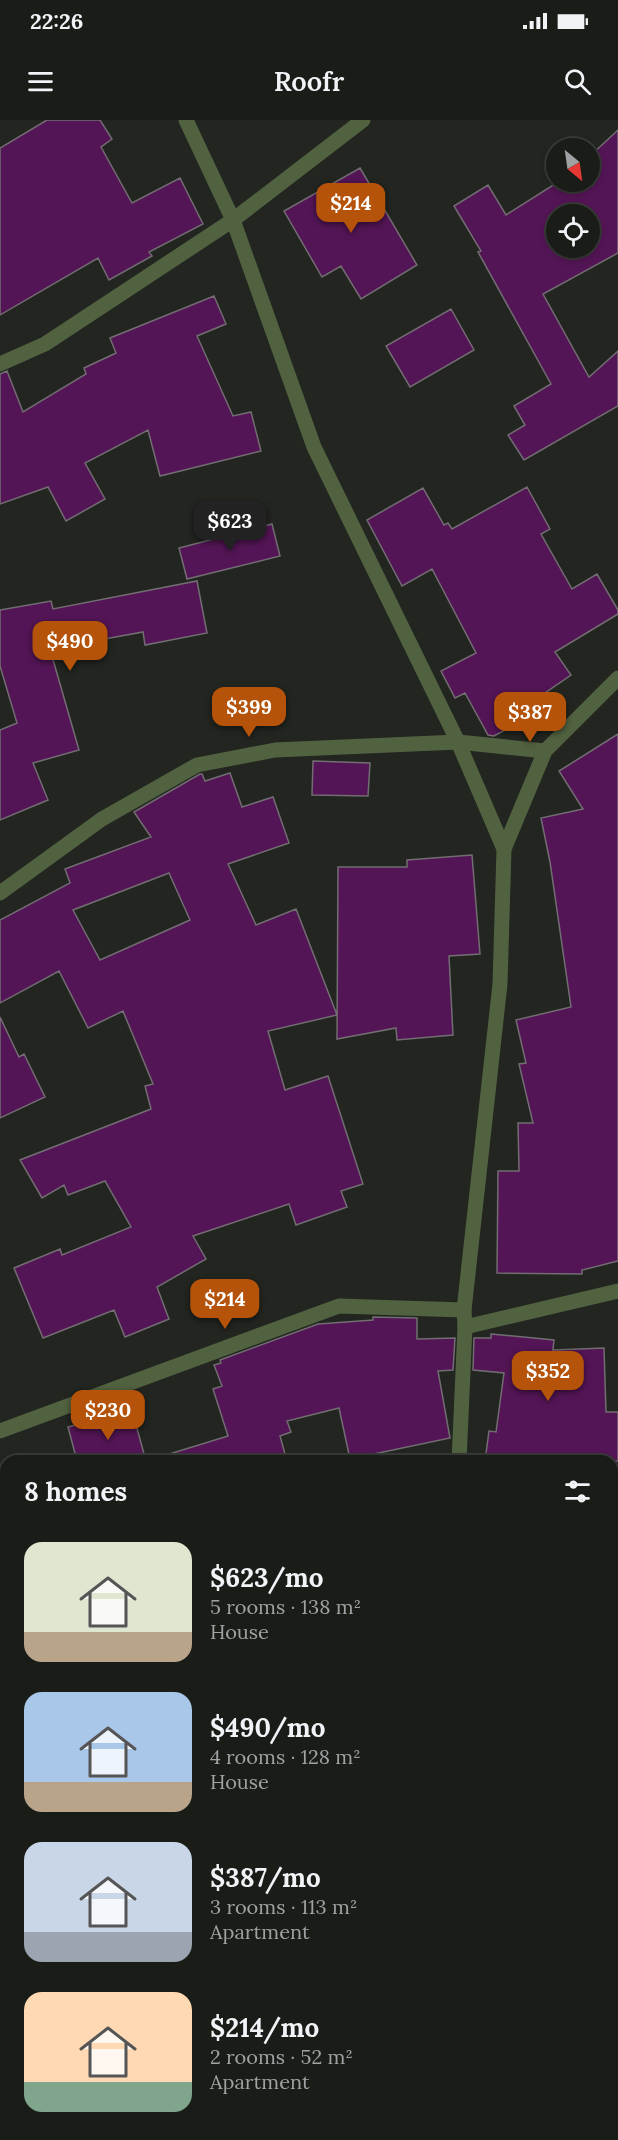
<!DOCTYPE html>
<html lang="en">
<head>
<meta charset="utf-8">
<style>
	:root { --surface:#1a1c18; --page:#232521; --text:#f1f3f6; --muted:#9fa1a2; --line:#383a37; --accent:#b45309 }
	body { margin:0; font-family:Lora,serif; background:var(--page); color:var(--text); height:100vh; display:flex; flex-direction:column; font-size:22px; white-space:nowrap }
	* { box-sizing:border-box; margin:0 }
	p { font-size:20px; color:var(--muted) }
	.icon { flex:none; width:33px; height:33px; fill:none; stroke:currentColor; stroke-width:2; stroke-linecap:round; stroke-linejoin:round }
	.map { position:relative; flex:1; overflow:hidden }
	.sheet { position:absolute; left:0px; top:1335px; width:618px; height:686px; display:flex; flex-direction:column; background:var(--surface); border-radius:18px 18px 0 0; box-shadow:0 3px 9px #0003,0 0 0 2px var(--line) }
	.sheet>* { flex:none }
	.needle { width:39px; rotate:151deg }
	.buttons { position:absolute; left:546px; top:18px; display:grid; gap:12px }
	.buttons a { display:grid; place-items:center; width:54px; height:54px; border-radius:50%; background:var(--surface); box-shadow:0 3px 9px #0003,0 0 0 2px var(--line); font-size:30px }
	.price { position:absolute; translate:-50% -51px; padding:0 14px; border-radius:12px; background:var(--accent); color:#fff; font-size:20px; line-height:39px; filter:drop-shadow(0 2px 3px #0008) }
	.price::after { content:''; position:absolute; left:50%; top:36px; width:18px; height:14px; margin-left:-9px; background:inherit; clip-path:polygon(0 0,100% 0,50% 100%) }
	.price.on { background:#222; color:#fff }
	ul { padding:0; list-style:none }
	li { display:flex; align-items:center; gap:18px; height:150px; padding:0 24px }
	li span { display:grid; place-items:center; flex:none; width:168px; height:120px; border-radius:18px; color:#555 }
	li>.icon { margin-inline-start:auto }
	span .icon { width:72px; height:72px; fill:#fffc; stroke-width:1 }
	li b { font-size:26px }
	h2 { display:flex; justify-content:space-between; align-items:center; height:72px; padding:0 24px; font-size:26px }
	.status { display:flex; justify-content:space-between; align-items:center; height:42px; padding:0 30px; background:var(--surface); direction:ltr }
	.status svg { height:16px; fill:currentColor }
	header { display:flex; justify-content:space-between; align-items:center; height:78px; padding:0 24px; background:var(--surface); font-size:27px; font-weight:600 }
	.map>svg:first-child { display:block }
	.building { fill:#541556; stroke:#726d72; stroke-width:1.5; fill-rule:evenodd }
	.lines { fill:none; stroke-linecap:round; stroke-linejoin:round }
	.minor { stroke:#516240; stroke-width:15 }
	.tertiary { stroke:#516240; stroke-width:15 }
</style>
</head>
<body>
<div class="status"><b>22:26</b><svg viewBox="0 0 49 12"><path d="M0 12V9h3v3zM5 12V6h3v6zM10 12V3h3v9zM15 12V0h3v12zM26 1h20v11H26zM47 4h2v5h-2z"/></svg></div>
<header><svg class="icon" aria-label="menu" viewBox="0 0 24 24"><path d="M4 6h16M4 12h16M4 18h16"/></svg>Roofr<svg class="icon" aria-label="search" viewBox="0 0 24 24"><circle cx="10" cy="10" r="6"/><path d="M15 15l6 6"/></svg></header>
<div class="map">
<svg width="618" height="2020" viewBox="0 0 618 2020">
	<rect width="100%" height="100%" fill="#222520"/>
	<path class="building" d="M47,0h53l12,19 -11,8 31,56 48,-25 23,46 -54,28 3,4 -43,24 -11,-22 -98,57v-167z
		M618,10v123l-75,41 46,83 29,-26v55l-94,54 -16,-25 17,-10 -11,-19 37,-22 -73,-132 3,-1 -27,-45 34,-21 18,30 52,-33h32v-26zM556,94h34v34h-34z
		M360,48l57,97 -56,34 -20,-33 -19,11 -38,-66z
		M214,176l12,28 -29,12 36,80 18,-4 10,39 -101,25 -12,-46 -63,33 20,36 -39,22 -18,-34 -48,17v-130l7,-3 16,41 63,-38 -2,-6 32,-15 -6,-15z
		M451,189l23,41 -64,37 -24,-41z
		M527,367l23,42 -9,5 31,55 25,-15 21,36v4l-63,38 16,23 -42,29 6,10 -41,22 -6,-1 -23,-42 -10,5 -14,-27 35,-18 -44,-84 -30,17 -35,-66 56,-32 21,37 4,-2 4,6z
		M272,404l8,32 -93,23 -8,-31z
		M197,461l10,52 -62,12 -2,-13 -93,17 29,101 -46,13 15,37 -48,20v-90l17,-7 -17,-57v-56l51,-9 2,8z
		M618,614v527l-36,9v4l-85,-1 1,-102h21l-1,-48h15l-14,-59 7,-1 -10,-43 55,-13 -21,-145 -9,-44 42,-9 -24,-38z
		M313,641l57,2 -2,33 -56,-1z
		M230,653l12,34 31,-10 16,46 -61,21 28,61 40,-16 41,106 -69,16 17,59 43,-14 35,108 -22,7 6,16 -51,18 -7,-21 -96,32 13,23 -49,28 12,32 -44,18 -11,-27 -71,28 -29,-70 46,-19 2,6 69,-28 -26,-46 -37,14 -4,-10 -22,13 -22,-38 131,-51 -6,-23 8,-2 -30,-73 -35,17 -29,-57 -59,32v-83l70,-37 -5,-14 86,-32 -17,-25 66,-38h2l3,7zM169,753l21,47 -90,40 -27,-50z
		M472,735l8,99 -31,2 4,79 -56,5 -1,-12 -59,11 1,-172h69v-7z
		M0,897l19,40 5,-3 21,43 -45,21z
		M373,1197l44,1v21l38,-1 -2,32 -15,1 12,67 -100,21 -11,-51 -52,13 4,11 -11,4 7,25h-120l-1,-6 62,-19 -15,-47 9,-3 -8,-21 7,-2 -1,-3 98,-36 55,-4z
		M491,1214l63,6 -1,10 51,-2 2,64h12v49h-133l4,-30 7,1 8,-59 -31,-3 1,-32h17z
		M133,1294l13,47h-69l-9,-34 30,-8 1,4z"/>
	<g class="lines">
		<path class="minor" d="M0,244l45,-20 188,-124 130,-100
			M504,729l41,-98 73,-73
			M0,773l102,-74 95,-54 78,-15 183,-8 87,9
			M465,1207l153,-36
			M0,1311l339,-125 125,4
			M612,1692l6,-2
			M0,2014l4,6
			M40,2020l18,-6"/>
		<path class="tertiary" d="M186,0l47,100 81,227 144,295 46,107 -4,135 -36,326 1,17 -6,134
			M483,2020v-6"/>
	</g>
</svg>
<div class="buttons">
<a><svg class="needle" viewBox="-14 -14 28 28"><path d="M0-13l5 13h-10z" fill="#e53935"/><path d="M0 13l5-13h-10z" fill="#9fa1a2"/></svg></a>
<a><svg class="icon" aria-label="locate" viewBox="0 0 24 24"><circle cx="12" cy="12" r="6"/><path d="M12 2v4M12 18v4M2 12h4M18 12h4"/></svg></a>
</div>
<b class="price" style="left:351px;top:114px">$214</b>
<b class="price on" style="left:230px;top:432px">$623</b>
<b class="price" style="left:70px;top:552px">$490</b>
<b class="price" style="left:249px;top:618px">$399</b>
<b class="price" style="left:530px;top:623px">$387</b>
<b class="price" style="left:225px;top:1210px">$214</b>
<b class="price" style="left:548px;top:1282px">$352</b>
<b class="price" style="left:108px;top:1321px">$230</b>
<section class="sheet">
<h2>8 homes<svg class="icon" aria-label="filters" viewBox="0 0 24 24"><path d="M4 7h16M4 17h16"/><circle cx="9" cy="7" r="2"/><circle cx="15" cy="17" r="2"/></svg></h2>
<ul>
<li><span style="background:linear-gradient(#dfe7d0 75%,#b9a48a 0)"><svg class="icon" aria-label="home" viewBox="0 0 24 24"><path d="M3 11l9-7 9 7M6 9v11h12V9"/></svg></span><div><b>$623/mo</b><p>5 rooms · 138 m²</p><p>House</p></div></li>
<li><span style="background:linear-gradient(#a9c7e8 75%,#b9a48a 0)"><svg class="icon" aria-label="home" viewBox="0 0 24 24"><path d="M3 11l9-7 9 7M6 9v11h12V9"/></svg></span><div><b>$490/mo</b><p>4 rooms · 128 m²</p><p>House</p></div></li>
<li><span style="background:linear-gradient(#c9d6e8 75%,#9aa5b1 0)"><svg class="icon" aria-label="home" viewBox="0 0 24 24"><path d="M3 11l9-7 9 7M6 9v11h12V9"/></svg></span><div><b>$387/mo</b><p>3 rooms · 113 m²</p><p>Apartment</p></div></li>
<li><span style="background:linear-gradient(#ffd9b3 75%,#7fa58c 0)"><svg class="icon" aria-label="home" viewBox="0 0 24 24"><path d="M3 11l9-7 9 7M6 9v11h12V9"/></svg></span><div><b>$214/mo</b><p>2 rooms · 52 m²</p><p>Apartment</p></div></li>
</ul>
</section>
</div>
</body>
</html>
